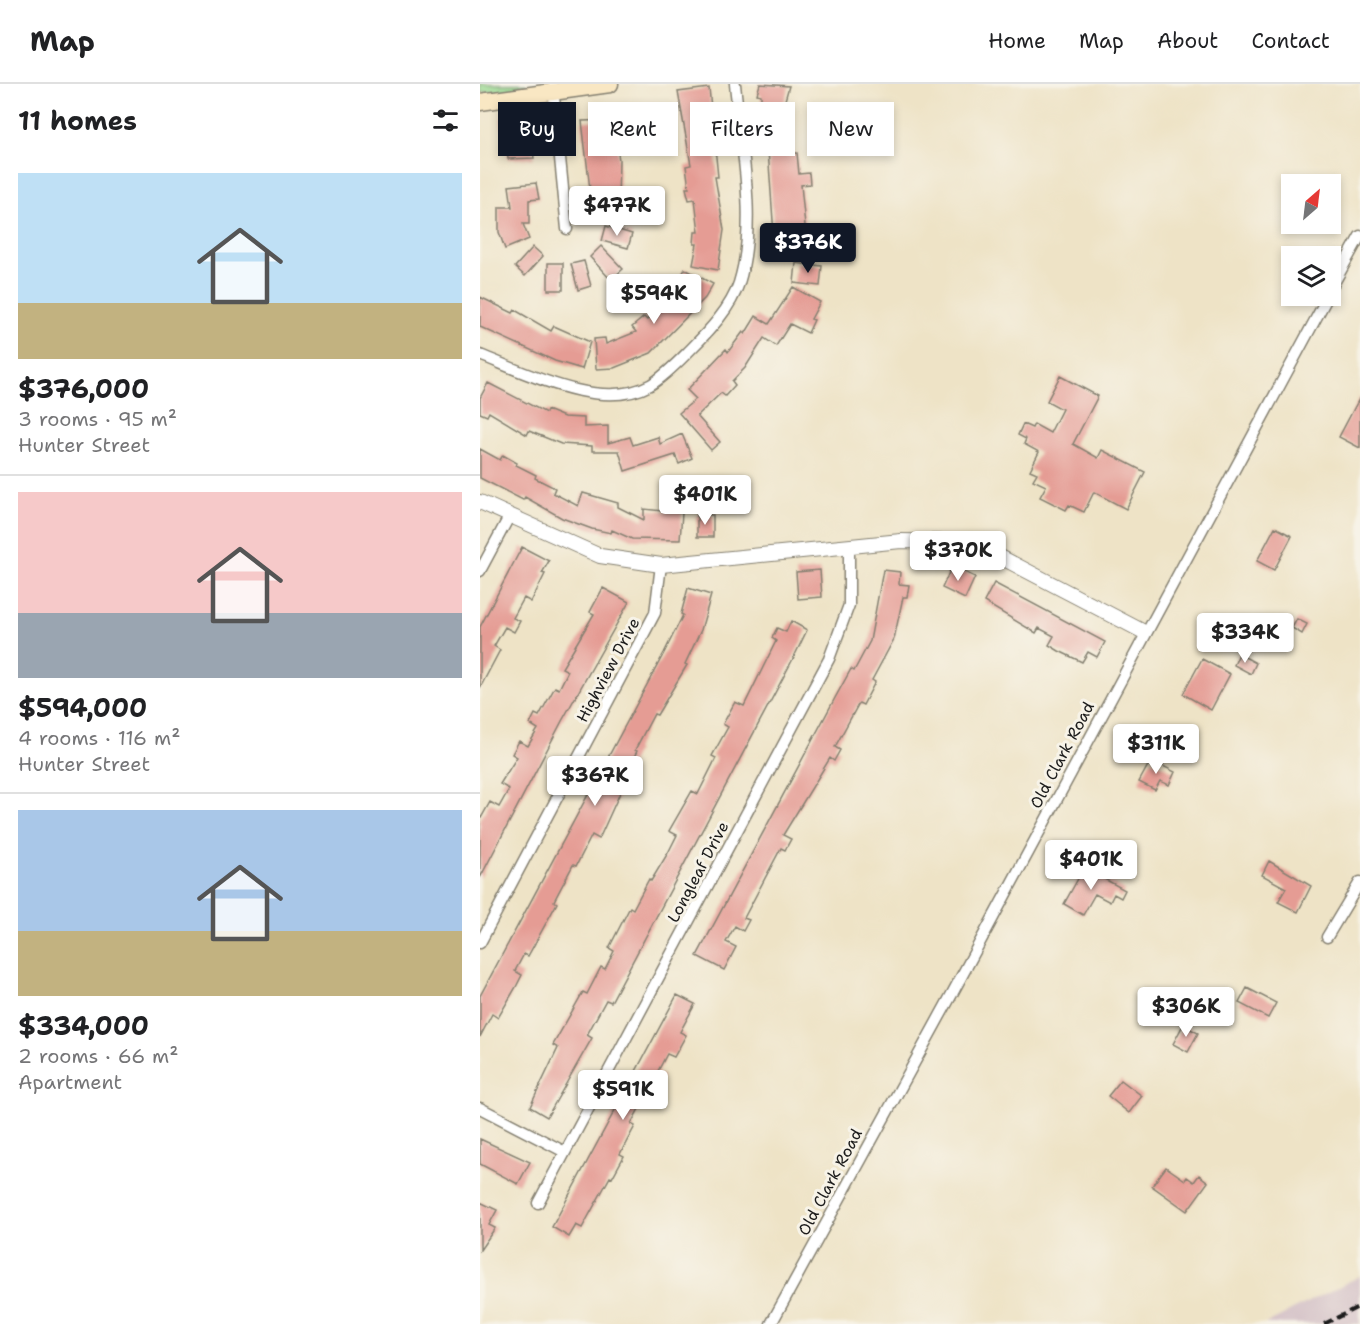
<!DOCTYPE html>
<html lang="en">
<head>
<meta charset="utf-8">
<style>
	:root { --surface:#fff; --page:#f6f6f6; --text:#202124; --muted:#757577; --line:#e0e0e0; --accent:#111827 }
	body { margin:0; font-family:"Shantell Sans",sans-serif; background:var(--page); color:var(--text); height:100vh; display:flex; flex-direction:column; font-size:22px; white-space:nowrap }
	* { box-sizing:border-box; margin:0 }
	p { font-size:20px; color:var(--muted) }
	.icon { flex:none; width:33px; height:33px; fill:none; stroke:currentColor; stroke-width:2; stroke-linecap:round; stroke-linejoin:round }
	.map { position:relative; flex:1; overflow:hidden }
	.details { display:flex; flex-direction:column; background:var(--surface); width:480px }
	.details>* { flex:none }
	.top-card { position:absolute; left:18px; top:18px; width:570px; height:54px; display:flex; gap:12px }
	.needle { width:39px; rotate:28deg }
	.controls { position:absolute; left:801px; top:90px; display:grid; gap:12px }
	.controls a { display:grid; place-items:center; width:60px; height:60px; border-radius:0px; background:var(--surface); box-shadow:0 3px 9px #0003; font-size:30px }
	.price { position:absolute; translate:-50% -51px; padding:0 14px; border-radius:6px; background:#fff; color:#222; font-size:20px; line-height:39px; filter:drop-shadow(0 2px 3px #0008) }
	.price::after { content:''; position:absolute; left:50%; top:36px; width:18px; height:14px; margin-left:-9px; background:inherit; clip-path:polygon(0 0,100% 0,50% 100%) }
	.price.current { background:var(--accent); color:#fff }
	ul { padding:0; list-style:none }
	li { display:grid; align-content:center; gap:12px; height:318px; padding:0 18px }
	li+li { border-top:2px solid var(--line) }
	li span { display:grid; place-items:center; height:186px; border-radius:0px; color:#555 }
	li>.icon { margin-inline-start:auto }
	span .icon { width:108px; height:108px; fill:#fffc; stroke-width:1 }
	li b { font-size:26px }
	h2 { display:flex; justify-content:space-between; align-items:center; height:72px; padding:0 18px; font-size:26px }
	.chip { padding:0 21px; border-radius:0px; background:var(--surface); box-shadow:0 3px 9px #0003; font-size:21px; line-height:54px }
	.chip.current { background:var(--accent); color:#fff }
	header { display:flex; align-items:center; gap:36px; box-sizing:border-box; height:84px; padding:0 30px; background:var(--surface); border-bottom:2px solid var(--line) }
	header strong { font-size:28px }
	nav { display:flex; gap:33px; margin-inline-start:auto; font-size:21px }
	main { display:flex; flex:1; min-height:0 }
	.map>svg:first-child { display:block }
	.industrial { fill:#d2bec5 }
	.green { fill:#99da91; stroke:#5a7b56; stroke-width:1.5 }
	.building { fill:#e59c94 }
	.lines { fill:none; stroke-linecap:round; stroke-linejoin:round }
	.minor-casing { stroke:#858071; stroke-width:13 }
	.tertiary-casing { stroke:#858071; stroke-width:16 }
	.secondary-casing { stroke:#858071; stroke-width:19 }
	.minor { stroke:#fff; stroke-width:10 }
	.tertiary { stroke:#fff; stroke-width:14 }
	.secondary { stroke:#f9e7c3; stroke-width:16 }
	.rail { stroke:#1c1c1c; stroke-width:4; stroke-dasharray:9 4.5; stroke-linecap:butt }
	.labels { text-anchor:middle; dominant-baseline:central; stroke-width:6; stroke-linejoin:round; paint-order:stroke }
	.street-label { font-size:16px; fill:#1c1c1c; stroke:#f7f3e8 }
</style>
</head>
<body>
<header>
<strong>Map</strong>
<nav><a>Home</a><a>Map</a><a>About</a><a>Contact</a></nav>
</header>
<main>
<section class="details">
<h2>11 homes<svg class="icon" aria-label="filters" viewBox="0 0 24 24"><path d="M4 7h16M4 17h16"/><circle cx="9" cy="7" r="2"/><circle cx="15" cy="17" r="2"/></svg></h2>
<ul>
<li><span style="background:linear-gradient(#bfe0f5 70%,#c2b280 0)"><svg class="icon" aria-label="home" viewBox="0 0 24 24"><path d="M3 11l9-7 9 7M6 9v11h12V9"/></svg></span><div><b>$376,000</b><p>3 rooms · 95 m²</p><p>Hunter Street</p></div></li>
<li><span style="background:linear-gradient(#f6c9c9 65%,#9aa5b1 0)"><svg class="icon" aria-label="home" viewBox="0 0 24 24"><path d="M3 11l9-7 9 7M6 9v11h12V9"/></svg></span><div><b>$594,000</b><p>4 rooms · 116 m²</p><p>Hunter Street</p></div></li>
<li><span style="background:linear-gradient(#a9c7e8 65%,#c2b280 0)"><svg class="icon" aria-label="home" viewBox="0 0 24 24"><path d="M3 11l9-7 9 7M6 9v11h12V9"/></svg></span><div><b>$334,000</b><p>2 rooms · 66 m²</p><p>Apartment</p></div></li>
</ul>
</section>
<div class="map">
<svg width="880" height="1240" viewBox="0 0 880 1240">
	<rect width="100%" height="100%" fill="#f7f3e8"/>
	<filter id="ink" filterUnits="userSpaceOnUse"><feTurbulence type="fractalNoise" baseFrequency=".0167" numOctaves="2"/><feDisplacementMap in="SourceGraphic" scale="12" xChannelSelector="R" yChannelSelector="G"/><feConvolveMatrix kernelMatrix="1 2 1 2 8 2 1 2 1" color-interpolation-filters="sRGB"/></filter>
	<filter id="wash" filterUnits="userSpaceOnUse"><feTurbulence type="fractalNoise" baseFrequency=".008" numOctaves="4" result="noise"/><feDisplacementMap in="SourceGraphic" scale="24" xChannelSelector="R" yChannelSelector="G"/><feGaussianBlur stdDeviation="1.35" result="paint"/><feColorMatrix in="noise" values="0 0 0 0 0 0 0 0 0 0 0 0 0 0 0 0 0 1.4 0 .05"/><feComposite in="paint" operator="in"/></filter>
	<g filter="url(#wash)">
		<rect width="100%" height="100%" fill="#eee3c6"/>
		<path class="industrial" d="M880,1192v48h-95z"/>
		<path class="green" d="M0,0h47l-12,5 -35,4z"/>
		<g id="blocks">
			<path class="building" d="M280,0l29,2 -7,25h10l-1,42h6l2,21 10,-1 1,11 -9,1 5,51 -3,23 -15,-2 3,-24 -17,2 -6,-85h-3l-2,-23h-2v-32l-4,-1z
				M229,4l9,89h-3l9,53 -6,40 -25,-5 4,-21h-3l1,-12h4l-4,-33 -6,1 -3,-12h3l-3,-22 5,-1 -13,-73z
				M48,26l6,48 -26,1 -2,-30 -4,1 -1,-12 12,-1 -1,-6z
				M130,36v21h6l3,19 -1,42 16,-2 1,16 -30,3 -2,-21h-12l-9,-77z
				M56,99l3,16 -10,1v24h-6l6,15 -24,10 -6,-17v-25h13l-3,-21z
				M126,142l26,8 -4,14 -26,-7z
				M121,162l22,23 -12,11 -21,-23z
				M53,163l10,9 -18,20 -10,-9z
				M104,177l7,25 -13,4 -7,-26z
				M68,179h15v27h-15z
				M316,179l26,3 -2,20 -26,-3z
				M205,185l28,15 -8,14 -54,55 -37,15 -18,1 -2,-30 11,-1 1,6 30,-12 -4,-5 12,-10 3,3 37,-37 -5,-3z
				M313,203l27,15 -9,17 3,1 -6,13 -18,-9 -14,22 -12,-8 -19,30 -13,13 3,4 -10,11 -4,-3 -24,23 23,26 -9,8 -32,-37 17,-14 -9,-9 39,-41 2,3 15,-20 2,2 11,-18 13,8z
				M0,213l33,16 2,-3 36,21 3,-5 36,16 -8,27 -27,-8 -75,-34z
				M580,292l38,20 -25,48 25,14 4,-8 43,22 -19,37 -32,-17 -10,20 -15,-7 -3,5 -26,-13 6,-11 -13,-6 4,-7 -7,-3 9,-18 -15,-8 2,-5 -8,-4 5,-11 9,4 2,-4 16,9 12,-24 -15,-8z
				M8,299l58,30 1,-3 17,7 20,1v9l24,-1v17l22,-6 3,8 25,-8 2,7 22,-10 10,24 -13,6 -4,-9 -50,16 -6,-20h-27v-5l-31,-2 -32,-13 -2,4 -38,-23 -2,4 -7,-3v-15z
				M880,313v51l-21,-11z
				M0,365l20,11 3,-5 14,8 -1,2 20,10 -1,3 20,10 -2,5 25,13 5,-13 35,10v4l26,13v-11l38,4 -2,27 -48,-1 -20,-9 -1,3 -19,-4 -30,-11 -37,-21 -2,3 -43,-22z
				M217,431h16v22h-16z
				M795,443l17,9 -18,34 -17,-9z
				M42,463l27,14 -7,12 3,1 -14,28 -7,-4 -11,20 7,3 -6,11 -9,-5 -11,19 6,4 -20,38v-61z
				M472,482l23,11 -10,22 -23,-11z
				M340,486l2,27 -24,2 -2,-27z
				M403,486l17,2 -1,12 10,1 -2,12h-4l-9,42 -22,41 3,2 -12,23 -4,-2 -24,44 5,3 -6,11 -4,-3 -47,77 8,4 -6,11 -4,-2 -37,70 5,2 -6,11 -8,-5 -9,16 10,5 -12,23 -27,-14 138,-258 16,-29 3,2 16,-30z
				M514,499l111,59 -8,15 -9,-5 -6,10 -23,-11 -10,-6 5,-9 -15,-8 -3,5 -52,-31z
				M123,504l26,14 -67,119 -82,157v-58l10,-18 9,5 10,-18 -9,-5 17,-27 -5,-3 7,-13 9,5 10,-17 -8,-5 5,-10 4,2 16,-29 4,2 9,-18 -6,-3 32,-54 -4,-2z
				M208,504l23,7 -10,35 -16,34 2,1 -30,50 -3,-1 -19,36 2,1 -16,31 3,2 -25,55 -7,-4 -16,31 -3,-1 -19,36 3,2 -29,53 -4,-2 -9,17 7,4 -6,12 -18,31 -6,-4 -12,23v-41l184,-343 19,-38 -2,-1z
				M817,535l10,5 -5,10 -10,-6z
				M311,537l16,9 -13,27 -183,345 -5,-2 -19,35 5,3 -45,79 -17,-10 28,-59 -5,-3 30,-53 4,2 14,-27 4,2 9,-18 -5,-3 21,-41 3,2 16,-30 2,2 17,-28 9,-18 -8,-4 23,-40 6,3 18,-36 -4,-2 16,-29 -5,-3 12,-22 9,4 32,-65 -4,-3 5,-10 9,4z
				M759,570l17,9 -5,11 -17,-9z
				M722,575l28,15 -19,36 -28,-16z
				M671,676l24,12 -6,13 -9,-4 -5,9 -16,-8z
				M789,777l42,25 -13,26 -20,-10 8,-14 -24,-13z
				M604,784l41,22 -4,8 -7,-4 -4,8 -15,-8 -12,21 -19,-11z
				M767,904l29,15 -8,15 -29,-15z
				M197,911l18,9 -15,28 6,3 -12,22 -7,-3 -10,19 6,3 -6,11 -5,-3 -21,40 4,2 -15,28 4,2 -12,22 -2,-1 -28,51 -6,-3 -7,12 -17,-10z
				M703,941l15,8 -10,19 -15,-8z
				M641,996l21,16 -13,17 -21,-17z
				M0,1055l50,23 -12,22 -38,-20z
				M686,1083l19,13 2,-3 7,5 5,-7 9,7 -21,29 -35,-25z
				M0,1118l17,8 -8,15 6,3 -15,22z"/>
		</g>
	</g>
	<g filter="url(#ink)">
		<use href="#blocks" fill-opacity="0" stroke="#858071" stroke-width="1.5"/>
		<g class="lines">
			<g class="minor-casing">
				<path id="minor" d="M73,3l14,142
					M850,206l30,-54
					M0,271c46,18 121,57 170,30 15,-9 28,-23 41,-36 18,-18 40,-41 48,-66 19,-62 2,-135 -4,-199
					M0,487l30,-56
					M847,853l33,-55
					M0,859l175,-330 6,-48
					M0,1024l85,44
					M58,1119l291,-544 20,-54v-59
					M291,1240l181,-330 376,-698"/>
			</g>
			<g class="tertiary-casing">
				<path id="tertiary" d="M0,418l120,54 61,9 240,-24 57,1 29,8 157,82"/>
			</g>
			<g class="secondary-casing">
				<path id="secondary" d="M0,18l130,-18"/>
			</g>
			<use href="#minor" class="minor"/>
			<use href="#tertiary" class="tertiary"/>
			<use href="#secondary" class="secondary"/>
			<path class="rail" d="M844,1240l36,-18"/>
		</g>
	</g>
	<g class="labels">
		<g class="street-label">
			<text transform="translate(128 586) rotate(-62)">Highview Drive</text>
			<text transform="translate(582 671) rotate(-62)">Old Clark Road</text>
			<text transform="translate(218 788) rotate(-62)">Longleaf Drive</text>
			<text transform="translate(350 1098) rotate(-62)">Old Clark Road</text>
		</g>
	</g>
</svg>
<div class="controls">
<a><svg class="needle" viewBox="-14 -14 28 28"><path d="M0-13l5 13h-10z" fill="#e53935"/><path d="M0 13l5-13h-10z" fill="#757577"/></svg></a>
<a><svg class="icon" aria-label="layers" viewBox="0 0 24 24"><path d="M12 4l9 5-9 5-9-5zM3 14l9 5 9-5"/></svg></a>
</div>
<b class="price" style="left:137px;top:153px">$477K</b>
<b class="price current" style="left:328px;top:190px">$376K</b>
<b class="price" style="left:174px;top:241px">$594K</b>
<b class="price" style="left:225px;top:442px">$401K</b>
<b class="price" style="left:478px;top:498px">$370K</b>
<b class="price" style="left:765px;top:580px">$334K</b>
<b class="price" style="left:676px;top:691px">$311K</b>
<b class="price" style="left:115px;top:723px">$367K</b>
<b class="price" style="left:611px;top:807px">$401K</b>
<b class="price" style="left:706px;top:954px">$306K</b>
<b class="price" style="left:143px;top:1037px">$591K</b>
<div class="top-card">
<a class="chip current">Buy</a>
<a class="chip">Rent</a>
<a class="chip">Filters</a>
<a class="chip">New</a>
</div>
</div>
</main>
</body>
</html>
